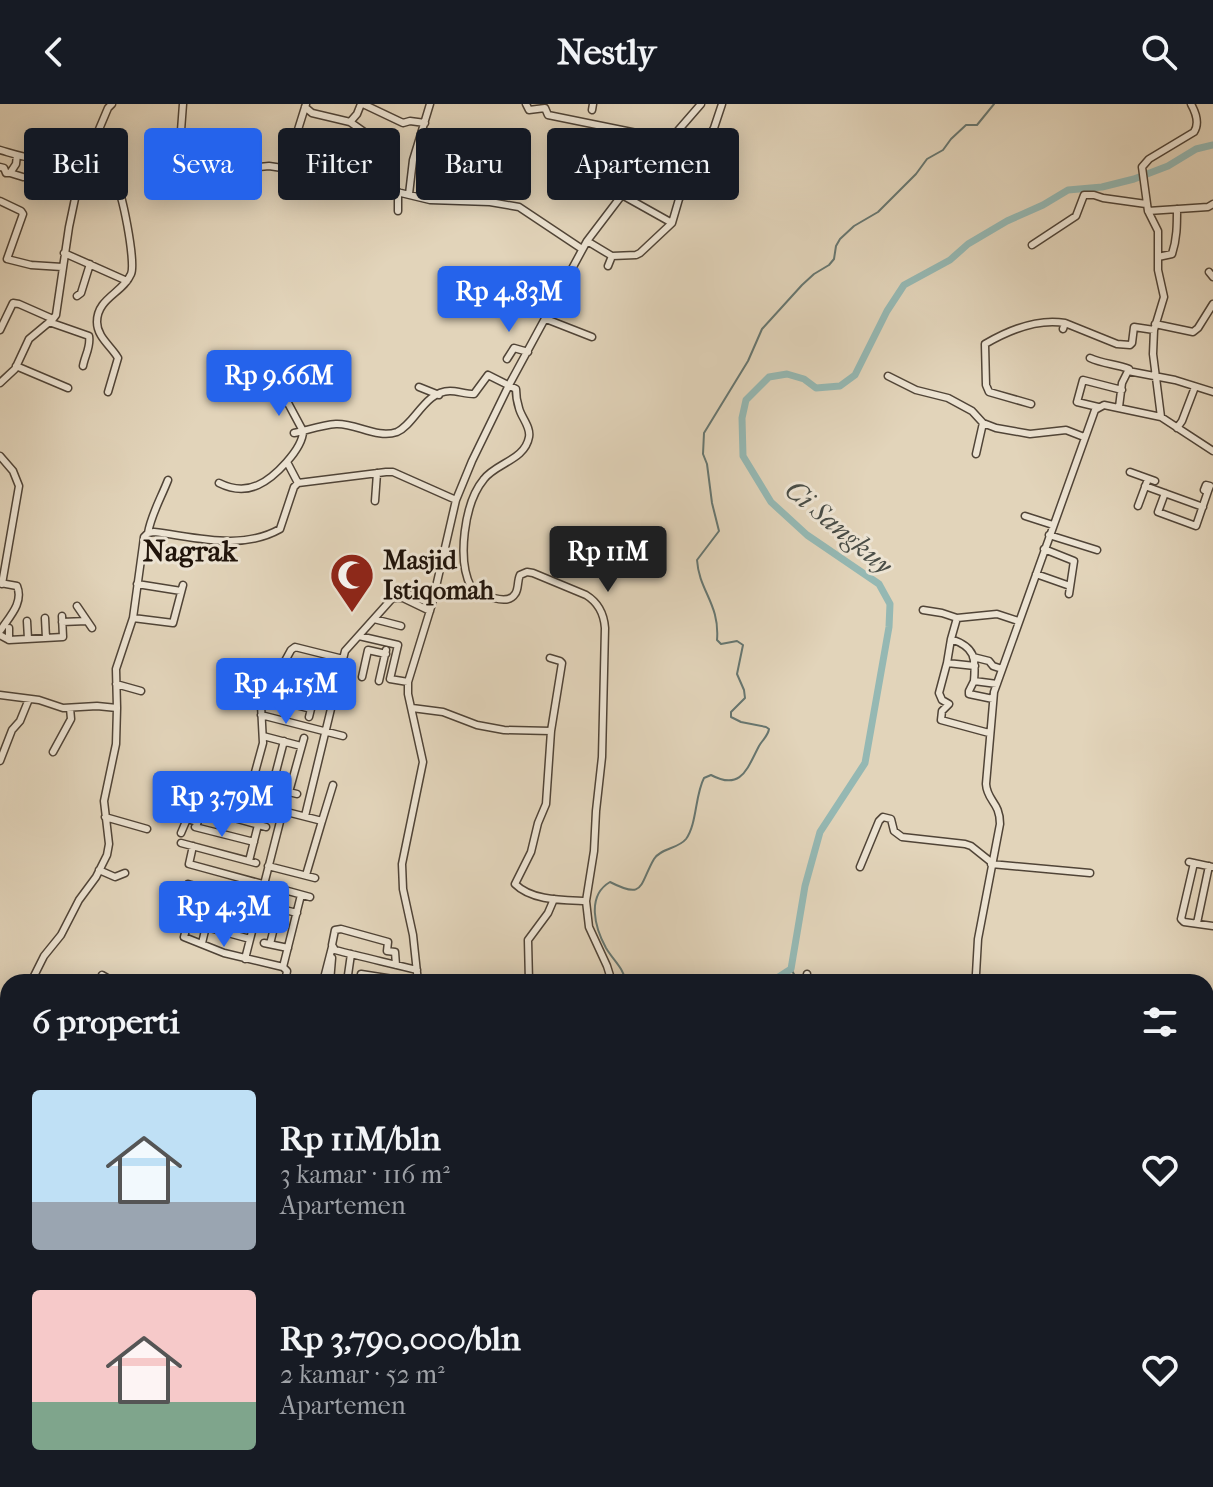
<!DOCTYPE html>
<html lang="id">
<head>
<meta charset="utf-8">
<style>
	:root { --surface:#171b24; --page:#242831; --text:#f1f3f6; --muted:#9ea1a6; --accent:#2563eb }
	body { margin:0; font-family:"IM FELL French Canon",serif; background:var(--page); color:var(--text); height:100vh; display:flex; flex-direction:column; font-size:30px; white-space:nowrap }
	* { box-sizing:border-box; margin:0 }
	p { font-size:26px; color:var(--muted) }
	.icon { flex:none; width:44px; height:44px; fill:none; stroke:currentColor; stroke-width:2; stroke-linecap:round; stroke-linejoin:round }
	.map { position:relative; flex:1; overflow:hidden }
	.sheet { position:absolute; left:0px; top:870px; width:1214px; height:514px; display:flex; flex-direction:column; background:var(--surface); border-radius:24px 24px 0 0; box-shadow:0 4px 20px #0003 }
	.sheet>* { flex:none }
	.banner { position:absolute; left:24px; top:24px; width:800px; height:72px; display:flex; gap:16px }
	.price { position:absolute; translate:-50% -68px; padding:0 18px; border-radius:8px; background:var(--accent); color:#fff; font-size:26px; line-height:52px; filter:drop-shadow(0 2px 4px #0008) }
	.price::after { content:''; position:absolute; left:50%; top:48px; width:24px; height:18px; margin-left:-12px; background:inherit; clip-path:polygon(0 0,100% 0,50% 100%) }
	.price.current { background:#222; color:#fff }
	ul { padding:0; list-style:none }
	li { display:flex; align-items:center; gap:24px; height:200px; padding:0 32px }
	li span { display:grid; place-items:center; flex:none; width:224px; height:160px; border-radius:8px; color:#555 }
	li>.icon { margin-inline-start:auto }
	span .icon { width:96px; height:96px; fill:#fffc; stroke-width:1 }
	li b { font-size:34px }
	h2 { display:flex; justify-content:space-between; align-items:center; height:96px; padding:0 32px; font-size:34px }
	.chip { padding:0 28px; border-radius:8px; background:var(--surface); box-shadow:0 4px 20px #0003; font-size:28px; line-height:72px }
	.chip.current { background:var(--accent); color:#fff }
	header { display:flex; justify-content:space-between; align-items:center; height:104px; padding:0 32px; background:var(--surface); font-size:36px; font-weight:700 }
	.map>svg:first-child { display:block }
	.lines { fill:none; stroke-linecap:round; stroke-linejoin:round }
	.stream { stroke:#667670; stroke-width:2 }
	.river { stroke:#95b8b3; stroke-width:7 }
	.minor-casing { stroke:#504437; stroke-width:9 }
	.minor { stroke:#ece3d2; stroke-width:6 }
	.labels { text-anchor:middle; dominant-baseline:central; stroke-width:6; stroke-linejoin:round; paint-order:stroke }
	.poi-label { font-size:26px; font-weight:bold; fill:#20140b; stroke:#ece3d2; text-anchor:start }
	.water-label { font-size:28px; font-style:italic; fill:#494d46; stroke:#ece3d2 }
	.quarter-label { font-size:30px; font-weight:bold; fill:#20140b; stroke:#ece3d2 }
</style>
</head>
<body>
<header><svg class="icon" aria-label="back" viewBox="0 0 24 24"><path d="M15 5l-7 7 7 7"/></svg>Nestly<svg class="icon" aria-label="search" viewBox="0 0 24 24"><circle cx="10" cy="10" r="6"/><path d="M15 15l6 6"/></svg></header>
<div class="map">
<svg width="1213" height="1383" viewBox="0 0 1213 1383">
	<rect width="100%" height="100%" fill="#e2d4ba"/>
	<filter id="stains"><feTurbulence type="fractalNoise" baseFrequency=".0025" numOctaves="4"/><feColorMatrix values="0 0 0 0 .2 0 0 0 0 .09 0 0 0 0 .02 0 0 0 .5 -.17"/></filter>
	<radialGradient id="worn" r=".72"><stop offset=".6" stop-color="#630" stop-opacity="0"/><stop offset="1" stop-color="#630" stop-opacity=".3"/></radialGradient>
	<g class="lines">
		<path class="stream" d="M791,865l4,7v6
			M626,878c-3,-15 -13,-22 -20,-34 -11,-20 -20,-52 4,-66 35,18 29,3 44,-23 7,-11 24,-10 32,-20 11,-15 9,-44 18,-61l7,-3c30,16 36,-6 48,-29 4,-7 9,-10 10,-17l-3,-2 -25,-5 -10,-5v-5l14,-14 -1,-8 -7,-16 6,-29 -6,-4 -16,3 -4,-4c3,-36 -18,-49 -20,-80l22,-29 -7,-28 -5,-39 -4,-10 1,-21 44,-72 14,-32 40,-44 12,-11 15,-9 5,-6 2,-13 4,-7 14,-13 24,-14 38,-38 11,-15 16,-9 8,-11 15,-14h11l17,-21
			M910,1376l3,7"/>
		<path class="river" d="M759,878l15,-2 17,-11 14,-83 15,-54 45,-69 24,-136 1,-23 -11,-20 -72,-49 -36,-33 -28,-46 -1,-38 4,-18 23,-23 18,-3 17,5 12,9 24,-2 15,-11 32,-64 17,-26 46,-25 18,-16 39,-23 36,-16 25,-15 34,-3 32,-8 34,-13 28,-17 17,-4
			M367,1383l1,-7"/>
		<g class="minor-casing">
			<path id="minor" d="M183,0l-3,40 2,6h13l54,18 20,-2 20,3 5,-2 7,4 42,8 87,21 60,2 29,5 63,42
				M363,0l40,19 7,-2 15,2
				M526,0l3,6 16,-2 3,7 123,25 11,12 4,7 -13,24 1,8
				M305,3l7,6 38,9 7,-8 4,-10
				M592,6l1,-6
				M350,18l17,12 28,11 -6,45
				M0,46c11,3 24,8 36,8 13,0 30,-6 42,-2 12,5 29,13 36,23 8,9 22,84 17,95 -8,19 -34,24 -34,48 0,15 14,24 21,36l-10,34
				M0,63l4,1 2,5h4l6,-9 1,-9
				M294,63l2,-31 10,-32
				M304,67l9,-33
				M10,69l13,4
				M37,79l40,6
				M409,90l4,-34 17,-56
				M622,91l50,28
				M0,97l21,10 2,3 -16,45 24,6 31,2
				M398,107v-19
				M1148,107l60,-4 5,-3
				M587,137l25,15 -4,10
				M1032,141l44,-29 8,-21h10l9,3 43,6
				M64,149l63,28
				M612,152l24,-1 4,-2 32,-30 7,-24 4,-7 12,-30 19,-34 8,-24
				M1158,153l14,-3c5,-15 5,-29 5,-45
				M1209,168l4,5
				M77,192l4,-3 9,-29
				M546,215l46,18
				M49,218l40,14c2,11 -4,19 -6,30
				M1155,220l38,8 5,-4 15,-24
				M1063,225l2,-6 52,21 13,1 2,-2 2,-16 20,3
				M0,226l13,-27 6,1 34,15
				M1090,254c13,6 26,6 39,11l-7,14 -3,24
				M507,255l7,-11 14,4
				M16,262l52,22
				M1128,267l47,9 38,12
				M888,272l28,14 32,8 24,13 11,12 13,5 34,6 36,-4 18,7
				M0,279l15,-14 14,-30 24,-20 3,-4 13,-88 8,-38 4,-17 27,-64 4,-4
				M419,283l20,8
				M1031,300l-42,-12 -3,-7 -1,-41c24,-14 52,-26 80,-21
				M1098,303l-21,-5 6,-22 39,10
				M1161,313l-8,-63 1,-24 10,-33 -6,-27v-39l-10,-20 -6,-44 7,-8 45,-27c6,-9 2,-19 -3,-28
				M1177,324l5,-7 13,-34
				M294,329c14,-3 28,-8 42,-9 20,-1 41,15 61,8 18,-8 28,-41 53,-41 7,0 16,3 24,3l14,-19 28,14c0,6 1,13 3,19 2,9 12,19 10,29 -4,23 -33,26 -45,42 -20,24 -27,81 -13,108 10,7 36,20 44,7 4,-5 2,-13 5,-19l7,-3 6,1 53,22c13,8 18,19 19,33l-3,129 -6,54 -2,40 -8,50 3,26 18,39 5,16
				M976,350l7,-31
				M0,352l13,15 6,15 -17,98
				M287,358l11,21
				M1130,368l25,9
				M219,379c12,6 26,8 39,2 16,-7 45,-36 45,-54l-22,-41
				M1145,382l58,21
				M1165,389l-7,19 38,14 12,-35 -4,-1 2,-5 4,1 -2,5
				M375,397l2,-28
				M1138,402l10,-27
				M1025,412l28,9
				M148,429c3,-18 13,-35 20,-53
				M1049,431l48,15
				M1044,445l30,12 -5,33
				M1036,470l34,12
				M0,479l17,3c7,17 -8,31 -17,45
				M137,480l44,7
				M393,494h10l27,13
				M77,502l15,22
				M923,506l19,3 15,5 40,-4 21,7
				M45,514l1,20
				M133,514l40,5 10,-38
				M957,514l-6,21c24,8 25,19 23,42l23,3
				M374,515l27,7
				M27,517l1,18
				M62,518l25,-1
				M9,524v12
				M0,531l9,5 54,-3 -1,-21
				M359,532l39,9 -8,34 18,3
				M951,535l-4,24 -8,30 3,7 7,4 -7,7 -1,9 48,13
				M973,553l16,4 4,5 9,3
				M550,554l10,3 2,2 -11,68
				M947,559l28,3
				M284,560l36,8
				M362,573l6,-27 18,4
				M275,576l40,11
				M379,577l7,-31
				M974,577l-5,10v3l24,5
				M116,580l25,7
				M0,591l39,5 24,8 34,-2 20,2 -1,36 -12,57 5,43 -2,11 -11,22 -17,23 -18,35 -17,21 -13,26
				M265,593l46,12
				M117,604l-1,-39 17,-51 10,-73 1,-8 4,-4 6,-1c41,5 87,19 126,-3l14,-42 4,-4 88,-11h7l63,28
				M412,604l31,4 34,13 27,5 47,1 -5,73 -8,19 -7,29 -16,32c17,17 48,16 71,17
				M261,611l82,21
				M309,613l12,-49
				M263,632l38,10
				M53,648l18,-33 -1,-11
				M0,657l12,-31 8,-9 9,-22
				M253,679l44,11
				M272,683l12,-46
				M289,688l15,-54
				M248,698l74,19 11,-36
				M305,712l40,-165 52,-58 6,-1 29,12
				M105,713l42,12
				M242,716l21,-77 -2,-38 30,-55 4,-3 48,12
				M195,723l59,15
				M196,723l6,-18 64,18
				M181,729l6,-14 10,3
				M181,739l75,20
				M193,742l-4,18 121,33
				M249,757l9,-36
				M1189,758l24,5
				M1194,759l-13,56 3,3 29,4
				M991,760l99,9
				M268,762l47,12
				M860,763l19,-46 4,-4 8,2 3,12 8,6 63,7 6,2 20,16
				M99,766l16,7 10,-4
				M306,771l16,-54
				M188,780l51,14
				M197,783l-13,50 40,16 59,14 4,4 -2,11
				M273,803l24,6
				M1197,819l12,-57
				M232,821l12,-45
				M206,823l44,12
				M202,839l8,-33 24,5
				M264,839l24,5
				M270,840l9,-36
				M245,855l38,-149
				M396,861l-1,-13 -8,-1 1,-9 -47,-13 -6,1 -3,15 3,5c27,7 54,13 82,20
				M283,863l18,-72
				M361,870l51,8
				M102,871l12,7
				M323,878l9,-35
				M330,878l2,-24
				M347,878l4,-28
				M418,878l-5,-47 -10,-46 -1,-25 21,-102 -15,-68v-12l24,-78 24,-104 16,-39 37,-76 78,-144 35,-46 79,-91
				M529,878l-1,-42 20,-27 6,-14
				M806,878l1,-8
				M978,878l-2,-8 2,-35 22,-115c0,-22 -13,-23 -14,-40l8,-92 101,-282 9,-5 57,12 52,34
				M0,943l8,-18
				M1206,1029l7,-1
				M0,1031l8,18
				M1206,1059l7,-1
				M0,1165l8,4
				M1206,1188h7
				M1206,1209h7
				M0,1299l8,2
				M1206,1320l7,-1
				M0,1325l8,-1
				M1206,1341l7,-2
				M1206,1364l4,19
				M992,1376l2,7
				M1046,1376l1,7
				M1191,1376l1,7
				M36,1382l3,-6
				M222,1383l1,-7
				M724,1383l9,-7
				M1026,1383v-7
				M1080,1383l1,-7
				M1099,1383l1,-7
				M1120,1383l1,-7
				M1138,1383l1,-7"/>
		</g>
		<use href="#minor" class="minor"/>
	</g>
	<defs>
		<g id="mosque-pin" transform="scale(2.3)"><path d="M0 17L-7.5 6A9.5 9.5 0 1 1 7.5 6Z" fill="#8f2418" stroke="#ece3d2"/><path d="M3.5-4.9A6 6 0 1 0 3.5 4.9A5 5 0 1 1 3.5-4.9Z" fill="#fff"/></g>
	</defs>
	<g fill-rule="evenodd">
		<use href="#mosque-pin" x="352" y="471"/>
	</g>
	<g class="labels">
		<g class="poi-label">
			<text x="383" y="456">Masjid<tspan x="383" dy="30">Istiqomah</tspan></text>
		</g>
		<g class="water-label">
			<text transform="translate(839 423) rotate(40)">Ci Sangkuy</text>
		</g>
		<g class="quarter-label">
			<text x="190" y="447">Nagrak</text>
		</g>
	</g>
	<rect width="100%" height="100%" filter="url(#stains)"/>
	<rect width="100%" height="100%" fill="url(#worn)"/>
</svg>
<b class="price" style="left:509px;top:230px">Rp 4.83M</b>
<b class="price" style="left:279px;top:314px">Rp 9.66M</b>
<b class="price current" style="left:608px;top:490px">Rp 11M</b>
<b class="price" style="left:286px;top:622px">Rp 4.15M</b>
<b class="price" style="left:222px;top:735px">Rp 3.79M</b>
<b class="price" style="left:224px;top:845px">Rp 4.3M</b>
<div class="banner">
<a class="chip">Beli</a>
<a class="chip current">Sewa</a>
<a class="chip">Filter</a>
<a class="chip">Baru</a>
<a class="chip">Apartemen</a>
</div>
<section class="sheet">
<h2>6 properti<svg class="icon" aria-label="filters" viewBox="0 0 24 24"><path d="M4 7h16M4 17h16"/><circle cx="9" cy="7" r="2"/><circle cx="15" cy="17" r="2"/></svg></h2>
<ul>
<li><span style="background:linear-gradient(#bfe0f5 70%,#9aa5b1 0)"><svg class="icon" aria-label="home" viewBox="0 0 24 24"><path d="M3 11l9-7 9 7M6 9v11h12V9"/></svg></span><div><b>Rp 11M/bln</b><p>3 kamar · 116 m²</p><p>Apartemen</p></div><svg class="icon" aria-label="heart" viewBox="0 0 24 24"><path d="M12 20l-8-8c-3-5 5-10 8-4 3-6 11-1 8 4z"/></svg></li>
<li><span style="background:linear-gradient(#f6c9c9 70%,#7fa58c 0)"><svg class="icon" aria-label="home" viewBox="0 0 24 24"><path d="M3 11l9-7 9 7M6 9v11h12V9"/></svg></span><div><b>Rp 3,790,000/bln</b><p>2 kamar · 52 m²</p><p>Apartemen</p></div><svg class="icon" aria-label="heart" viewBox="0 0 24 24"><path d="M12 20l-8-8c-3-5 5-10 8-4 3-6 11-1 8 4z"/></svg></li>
</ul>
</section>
</div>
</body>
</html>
